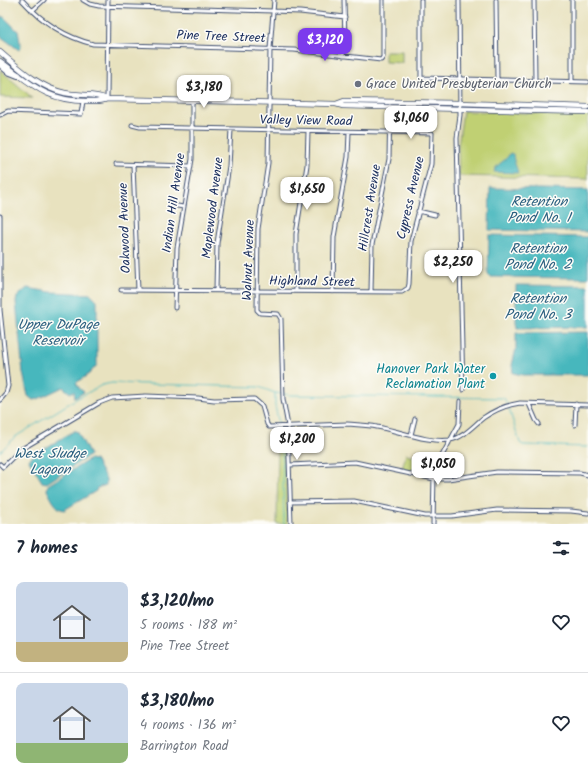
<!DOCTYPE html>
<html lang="en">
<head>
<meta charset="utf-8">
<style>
	:root { --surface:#fff; --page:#f6f6f7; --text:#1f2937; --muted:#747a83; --line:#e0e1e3; --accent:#7c3aed }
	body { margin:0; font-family:Kalam,sans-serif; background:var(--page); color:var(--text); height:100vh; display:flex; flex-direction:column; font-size:15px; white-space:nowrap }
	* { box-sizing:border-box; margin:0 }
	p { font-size:13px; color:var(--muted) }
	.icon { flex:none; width:22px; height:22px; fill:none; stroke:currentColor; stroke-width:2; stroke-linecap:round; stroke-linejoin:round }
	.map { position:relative; height:524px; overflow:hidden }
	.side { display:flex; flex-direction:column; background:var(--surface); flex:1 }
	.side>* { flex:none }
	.price { position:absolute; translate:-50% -34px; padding:0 9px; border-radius:8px; background:#fff; color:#222; font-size:13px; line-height:26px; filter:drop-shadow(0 1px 2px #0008) }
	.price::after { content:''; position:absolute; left:50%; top:24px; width:12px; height:9px; margin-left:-6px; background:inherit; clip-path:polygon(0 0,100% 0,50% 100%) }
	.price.current { background:var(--accent); color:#fff }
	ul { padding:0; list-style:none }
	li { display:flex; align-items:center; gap:12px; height:100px; padding:0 16px }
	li+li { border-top:1px solid var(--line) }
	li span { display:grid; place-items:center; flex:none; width:112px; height:80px; border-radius:8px; color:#555 }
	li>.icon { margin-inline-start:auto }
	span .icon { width:48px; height:48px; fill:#fffc; stroke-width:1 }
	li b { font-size:17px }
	h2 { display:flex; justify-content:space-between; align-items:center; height:48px; padding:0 16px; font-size:17px }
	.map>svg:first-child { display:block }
	.green { fill:#c0d073; stroke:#6e8068 }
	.water { fill:#47b7bd; stroke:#31738e }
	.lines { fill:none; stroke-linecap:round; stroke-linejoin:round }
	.stream { stroke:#47b7bd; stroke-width:1 }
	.street-casing { stroke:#3a4a6d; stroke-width:5 }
	.secondary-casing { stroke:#3a4a6d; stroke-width:6 }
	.highway-casing { stroke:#3a4a6d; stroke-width:8 }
	.street { stroke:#fff; stroke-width:3 }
	.secondary { stroke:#fff; stroke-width:4.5 }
	.highway { stroke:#fff; stroke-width:6 }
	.worship-dot { fill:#6b7280; stroke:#fdfcf7; stroke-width:1.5 }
	.culture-dot { fill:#0f9aa8; stroke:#fdfcf7; stroke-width:1.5 }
	.labels { text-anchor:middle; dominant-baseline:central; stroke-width:3; stroke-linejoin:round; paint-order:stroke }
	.street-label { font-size:13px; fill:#1b2f5e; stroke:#fdfcf7 }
	.worship-label { font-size:13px; fill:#5b616d; stroke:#fdfcf7; text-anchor:start }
	.culture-label { font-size:13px; fill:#0d838f; stroke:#fdfcf7; text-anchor:end }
	.water-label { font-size:14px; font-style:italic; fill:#2a5f7f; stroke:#fdfcf7 }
</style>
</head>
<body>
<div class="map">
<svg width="588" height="524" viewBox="0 0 588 524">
	<rect width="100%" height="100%" fill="#fdfcf7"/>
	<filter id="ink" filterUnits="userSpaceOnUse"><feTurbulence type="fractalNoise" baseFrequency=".025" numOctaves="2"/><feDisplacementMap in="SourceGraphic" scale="8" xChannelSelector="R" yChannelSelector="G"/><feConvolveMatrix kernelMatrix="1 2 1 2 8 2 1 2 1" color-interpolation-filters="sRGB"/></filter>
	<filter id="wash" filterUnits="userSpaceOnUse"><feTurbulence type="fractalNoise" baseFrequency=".012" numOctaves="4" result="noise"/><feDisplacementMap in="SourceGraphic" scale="16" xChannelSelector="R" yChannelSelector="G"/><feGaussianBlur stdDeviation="0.9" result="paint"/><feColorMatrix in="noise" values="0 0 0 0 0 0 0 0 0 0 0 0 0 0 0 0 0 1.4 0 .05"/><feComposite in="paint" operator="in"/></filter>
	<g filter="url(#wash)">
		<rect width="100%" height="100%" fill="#e8e2bf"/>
		<path class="green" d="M385,51h17v12l-17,-1z
			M0,70l28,24 4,4 -32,-1z
			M463,111l125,4v64l-129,-3 -1,-30z
			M275,428h8l1,2 4,94h-11l1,-81z
			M406,454l17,4 -3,15 -18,-4z"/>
		<path class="water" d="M0,17h4l14,14 3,17 -2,2 -19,-14z
			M510,153l3,1c0,7 4,13 5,19l-24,-1c2,-9 12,-10 16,-19z
			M490,188l98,2v42l-99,-2z
			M489,235l99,2v41l-97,-1 -3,-2z
			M516,285l72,1v41l-71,1 -1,-5z
			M27,288l24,4 40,2 6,6v65l-8,9 -13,9 4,6 4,3 -9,6 -1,-7 -4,2 -7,-6 -25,12 -5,1 -5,-4 -5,-23 -7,-71 1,-5z
			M588,332v43h-65l-10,-2 -1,-8 4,-16v-16z
			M74,431h3l13,24 -43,28 -5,-1 -13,-22 3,-4z
			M90,459l5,1 11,19v6l-9,3 -1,3 -32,19c-9,-1 -13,-13 -17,-20l1,-5z"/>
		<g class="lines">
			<path class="stream" d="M275,393v13l4,18
				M509,409l11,34 3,2 65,2
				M280,427l2,11 2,86
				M0,452l15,-15 63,-39 24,-13 10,-2 147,4 16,6 16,2 213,3 3,6"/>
		</g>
	</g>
	<g filter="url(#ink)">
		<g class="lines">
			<g class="street-casing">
				<path id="street" d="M22,0c20,22 42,37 71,44l201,6 87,10 2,-3v-57
					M83,0l7,4 9,2 174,5 27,1 45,5
					M274,0l-4,49 -2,114 -10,66 -1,81 3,3 18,1 3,5 2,80 5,27 3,98
					M421,0v78l167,4
					M459,0l1,115 -3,23 6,252
					M496,0l1,79
					M534,0l1,80
					M572,0v81
					M32,11l12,-11
					M343,56l2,-13 -1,-43
					M107,99l1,-99
					M0,115l8,-4 73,3 2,-13
					M116,164l75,2
					M133,165l5,125
					M172,205l11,2
					M418,211l17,4
					M0,216v94l8,76 -2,7 -6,7
					M121,290l281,2 6,-4 1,-4 2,-43 20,-77 1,-31 -292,-6 -8,-2
					M216,290l1,-47 12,-77 2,-37
					M296,291v-57l11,-69 1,-34
					M333,292l1,-55 14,-80 1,-25
					M371,292l1,-47 17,-86 1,-53
					M175,308l2,-60 15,-89v-59
					M529,404l7,16 3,4
					M575,425l1,-21
					M411,435l4,-16
					M0,464l3,3 17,-17 79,-47 13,-5 34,-2 52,2 16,2 40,-1 8,7 5,18 2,3 78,-3c10,1 20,1 30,3 23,4 50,16 73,13 13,-2 23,-14 33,-22 10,-7 24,-13 37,-15l68,2
					M290,465l65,-3 79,17h14l49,-7 83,1 8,2
					M290,502l64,-1 71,15h27l45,-6 74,1 17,2
					M433,524l1,-49 3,-10 22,-41 1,-23"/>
			</g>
			<g class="secondary-casing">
				<path id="secondary" d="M0,52c19,16 40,36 65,41 14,3 30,0 42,6
					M0,61c31,22 45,40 86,40 7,0 15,1 21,-2l229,5 8,-3 115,2 129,4
					M336,104l7,2 245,6"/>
			</g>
			<g class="highway-casing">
				<path id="highway" d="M0,64l8,7 10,4"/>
			</g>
			<use href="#street" class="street"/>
			<use href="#secondary" class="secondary"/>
			<use href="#highway" class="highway"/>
		</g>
	</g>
	<circle class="worship-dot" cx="358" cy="84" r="4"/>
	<circle class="culture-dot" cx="493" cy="376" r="4"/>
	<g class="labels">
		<g class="street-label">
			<text transform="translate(221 37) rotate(2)">Pine Tree Street</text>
			<text transform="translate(306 121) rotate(1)">Valley View Road</text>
			<text transform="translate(411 198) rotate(-77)">Cypress Avenue</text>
			<text transform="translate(174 203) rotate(-82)">Indian Hill Avenue</text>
			<text transform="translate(213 208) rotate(-83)">Maplewood Avenue</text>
			<text transform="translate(370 208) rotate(-81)">Hillcrest Avenue</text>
			<text transform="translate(125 228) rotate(-92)">Oakwood Avenue</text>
			<text transform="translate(249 260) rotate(-88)">Walnut Avenue</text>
			<text transform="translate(312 282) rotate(1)">Highland Street</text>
		</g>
		<g class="worship-label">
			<text x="366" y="84">Grace United Presbyterian Church</text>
		</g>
		<g class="culture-label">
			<text x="485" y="369">Hanover Park Water<tspan x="485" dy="15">Reclamation Plant</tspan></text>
		</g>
		<g class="water-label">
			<text x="539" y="202">Retention<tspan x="539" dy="16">Pond No. 1</tspan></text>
			<text x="538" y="249">Retention<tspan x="538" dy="16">Pond No. 2</tspan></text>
			<text x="538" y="299">Retention<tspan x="538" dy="16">Pond No. 3</tspan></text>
			<text x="58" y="325">Upper DuPage<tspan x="58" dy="16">Reservoir</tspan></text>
			<text x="50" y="454">West Sludge<tspan x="50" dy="16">Lagoon</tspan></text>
		</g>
	</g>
</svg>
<b class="price current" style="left:325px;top:62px">$3,120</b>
<b class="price" style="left:204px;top:109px">$3,180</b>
<b class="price" style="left:411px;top:140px">$1,060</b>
<b class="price" style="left:307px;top:211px">$1,650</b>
<b class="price" style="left:453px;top:284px">$2,250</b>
<b class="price" style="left:297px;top:461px">$1,200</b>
<b class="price" style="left:438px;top:486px">$1,050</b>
</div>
<section class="side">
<h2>7 homes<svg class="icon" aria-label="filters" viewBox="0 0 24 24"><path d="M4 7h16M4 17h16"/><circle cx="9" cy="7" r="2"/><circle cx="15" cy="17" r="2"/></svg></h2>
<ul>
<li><span style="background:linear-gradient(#c9d6e8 75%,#c2b280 0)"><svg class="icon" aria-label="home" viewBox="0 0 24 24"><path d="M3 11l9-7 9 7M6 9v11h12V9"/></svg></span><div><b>$3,120/mo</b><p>5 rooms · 188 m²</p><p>Pine Tree Street</p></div><svg class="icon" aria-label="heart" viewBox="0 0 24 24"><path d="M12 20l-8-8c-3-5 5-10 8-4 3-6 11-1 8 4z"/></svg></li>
<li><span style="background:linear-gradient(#c9d6e8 75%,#8fb573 0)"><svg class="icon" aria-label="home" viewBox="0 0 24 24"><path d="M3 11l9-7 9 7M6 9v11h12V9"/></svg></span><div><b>$3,180/mo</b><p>4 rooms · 136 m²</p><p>Barrington Road</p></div><svg class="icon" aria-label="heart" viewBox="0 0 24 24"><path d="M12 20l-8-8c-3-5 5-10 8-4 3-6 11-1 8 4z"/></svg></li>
</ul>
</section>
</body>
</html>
